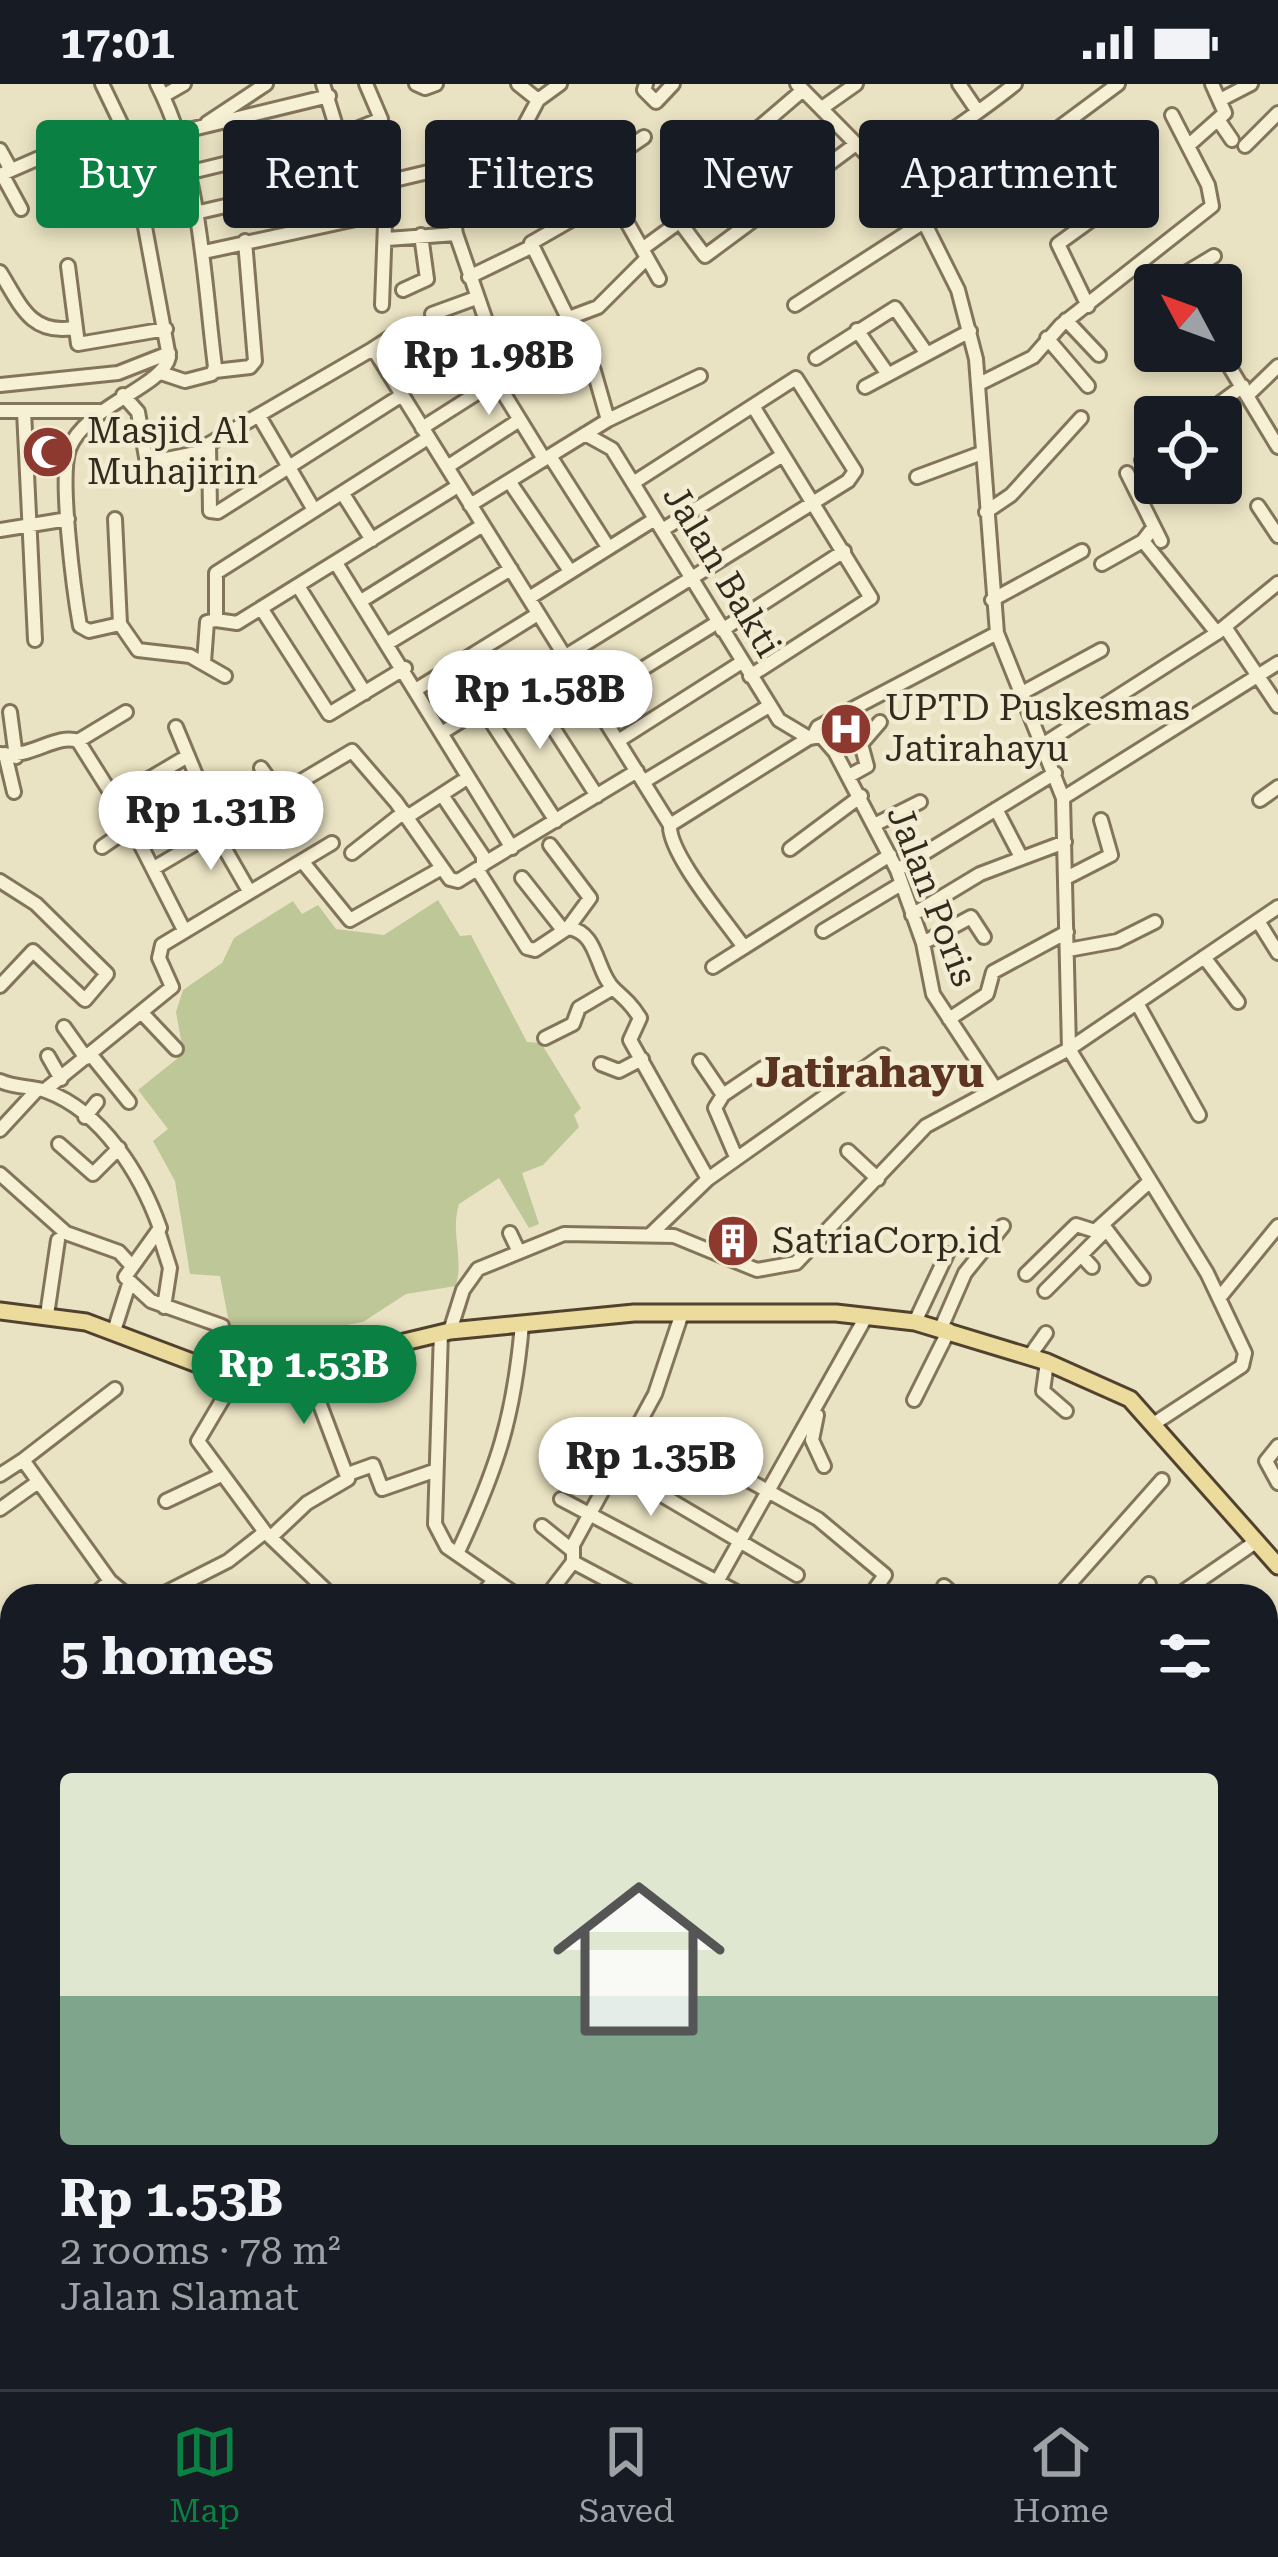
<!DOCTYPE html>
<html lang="en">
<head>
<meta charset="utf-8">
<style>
	:root { --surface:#171b24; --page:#242831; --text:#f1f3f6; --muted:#9ea1a6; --line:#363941; --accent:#0b8043 }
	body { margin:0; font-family:"Roboto Serif",serif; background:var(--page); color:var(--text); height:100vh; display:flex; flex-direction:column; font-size:45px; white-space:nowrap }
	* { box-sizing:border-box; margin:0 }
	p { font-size:39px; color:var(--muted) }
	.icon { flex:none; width:66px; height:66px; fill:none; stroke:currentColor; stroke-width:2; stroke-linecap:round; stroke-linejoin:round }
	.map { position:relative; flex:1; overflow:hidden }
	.panel { position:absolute; left:0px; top:1500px; width:1278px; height:807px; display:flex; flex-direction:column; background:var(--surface); border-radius:36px 36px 0 0; box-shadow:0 6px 18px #0003 }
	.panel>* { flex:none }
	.top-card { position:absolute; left:36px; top:36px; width:1206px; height:108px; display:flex; gap:24px }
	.needle { width:78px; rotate:311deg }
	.tools { position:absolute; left:1134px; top:180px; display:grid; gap:24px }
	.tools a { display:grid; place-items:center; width:108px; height:108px; border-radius:12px; background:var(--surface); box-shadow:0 6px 18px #0003; font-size:60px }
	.price { position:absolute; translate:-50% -102px; padding:0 27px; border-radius:42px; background:#fff; color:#222; font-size:39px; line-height:78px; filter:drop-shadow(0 3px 6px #0008) }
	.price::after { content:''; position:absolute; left:50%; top:72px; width:36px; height:27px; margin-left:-18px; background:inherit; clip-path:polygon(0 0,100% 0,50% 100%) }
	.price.on { background:var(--accent); color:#fff }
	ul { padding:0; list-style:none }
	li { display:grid; align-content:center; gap:24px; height:636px; padding:0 60px }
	li span { display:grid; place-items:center; height:372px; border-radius:12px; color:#555 }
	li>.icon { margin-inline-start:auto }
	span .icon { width:216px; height:216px; fill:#fffc; stroke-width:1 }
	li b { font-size:51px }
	h2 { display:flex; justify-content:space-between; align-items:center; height:144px; padding:0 60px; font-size:51px }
	.tag { padding:0 42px; border-radius:12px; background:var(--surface); box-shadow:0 6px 18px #0003; font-size:42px; line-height:108px }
	.tag.on { background:var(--accent); color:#fff }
	.status { display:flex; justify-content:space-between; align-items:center; height:84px; padding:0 60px; background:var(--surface); direction:ltr }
	.status svg { height:33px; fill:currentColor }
	.dock { display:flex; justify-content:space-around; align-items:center; height:168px; border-top:3px solid var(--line); background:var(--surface); font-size:33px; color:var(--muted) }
	.dock a { display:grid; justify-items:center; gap:6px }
	.dock .on { color:var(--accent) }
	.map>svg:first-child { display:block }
	.farmland { fill:#dfddb1 }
	.green { fill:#bdc798 }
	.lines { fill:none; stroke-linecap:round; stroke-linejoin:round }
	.river { stroke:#a5bdb9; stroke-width:18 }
	.minor-casing { stroke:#83755b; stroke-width:18 }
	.major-casing { stroke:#51422f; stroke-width:21 }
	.minor { stroke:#f6f0d5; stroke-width:12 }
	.major { stroke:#ebdb9d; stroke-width:15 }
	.labels { text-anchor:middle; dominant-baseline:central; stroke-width:9; stroke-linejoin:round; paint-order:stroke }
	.poi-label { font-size:36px; fill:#342b1e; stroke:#f2ecd2; text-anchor:start }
	.street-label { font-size:36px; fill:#342b1e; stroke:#f2ecd2 }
	.quarter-label { font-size:42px; font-weight:bold; fill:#5d3421; stroke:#f2ecd2 }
</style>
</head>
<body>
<div class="status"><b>17:01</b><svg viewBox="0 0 49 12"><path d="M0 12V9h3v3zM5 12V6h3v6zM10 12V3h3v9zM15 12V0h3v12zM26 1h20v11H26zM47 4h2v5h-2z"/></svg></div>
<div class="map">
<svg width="1278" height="2305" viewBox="0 0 1278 2305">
	<rect width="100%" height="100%" fill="#eae3c3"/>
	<path class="farmland" d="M12,2048v247h433v10h-445v-254z"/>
	<path class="green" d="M438,816l22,36 11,-1 56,107 14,1 40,65 -7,7 5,12 -36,38 -21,8 17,51 -10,4 -30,-50 -40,26c-9,30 5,52 -3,82l-50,8 -43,28 -65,12 -7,25 -67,3 7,-29 -11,-57 -30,-2 -15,-93 -22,-40 15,-12 -30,-39 40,-32 4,-13 -6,-33 7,-22 39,-27 12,-25 59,-37 9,13 16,-9 18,24 48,6z"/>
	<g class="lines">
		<path class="river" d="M0,2032l12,-5"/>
		<g class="minor-casing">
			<path id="minor" d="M102,0l27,56 40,217c-6,30 -84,49 -100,92 -10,29 5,143 11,177l9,5 31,-7
				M157,0c44,86 46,189 58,283l-3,7 -27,7 -24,-8
				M323,0l16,52 6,78
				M416,0l9,4 11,-4
				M518,0l20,16
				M560,0l-22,16 -16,30 62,82
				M646,0l-2,6 12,12 17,-18
				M797,0l80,81 15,28 32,29 34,68 18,69 21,274 66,165 6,251 138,224 38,80 -3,13 -87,57
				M959,0l17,25
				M163,12l21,-12
				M1222,15l29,-15
				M822,24l34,-24
				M1219,37l13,19
				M207,39l59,-39
				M644,53l-47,32 62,110
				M748,53l55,-47
				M1189,61l36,-32 -13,-29
				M1245,62l33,-33
				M0,66l11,20
				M187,89l152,-37 42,-17 -15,-35
				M2,90l19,35
				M0,91l69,-30 107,-12 153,-37
				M885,92c44,-31 88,-58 130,-92
				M390,97l55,-13 11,66
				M452,127l99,-43
				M195,129l147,-34
				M679,137l26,35 151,-112
				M387,155l69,-5 47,136 -7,11
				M642,165l81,-59
				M204,168l184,-40
				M68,182l10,78 88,-15
				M0,188c20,32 30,63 73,56
				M469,193l64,-31
				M1174,196l40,-24
				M403,206l24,-11 -6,-44
				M382,221l6,-164
				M795,221l191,-123 132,-98
				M1088,222l-30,-62 36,-26
				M432,230l44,-16
				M566,235l32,-12 49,-49
				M1066,236l33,35
				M857,246l30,43
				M1047,254l41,48
				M371,266l26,-17
				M1220,267l58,96
				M816,274l79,-50 30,43
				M215,287l35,-4 5,-6 -10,-120
				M979,300l54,-27 28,-32 151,-119 -4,-21 -36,-70
				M0,301l118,-12 51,-20
				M865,303l105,-56
				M1249,310l29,-28
				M123,311l15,17 9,51 59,-12
				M402,311l-184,117 -8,-1 -1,-67 162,-94 5,3 294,472 139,-87
				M0,327h100
				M24,327l11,229
				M259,332l55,94
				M1201,333l42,-31
				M608,336l-14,-49 -63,-128 82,-47
				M422,344l74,-47 48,78
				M585,350l27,15 167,271 30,18 12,-2 14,16 62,118 26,73 10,51 62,94
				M550,372l58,91
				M1142,376l13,-10
				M447,383l71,-46
				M1127,389l34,68
				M917,393l62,-23
				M509,397l61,90
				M343,410l29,46
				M470,421l138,-85 92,-44
				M1258,422l20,30
				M986,428l25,-17 70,-77
				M115,435l5,105 18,26 52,6 35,20
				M1153,444l-10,13 74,92
				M0,446l68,-11
				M662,446l121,-75
				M336,479l176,285
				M1102,480l41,-23
				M298,502l67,107
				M529,514l126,-79
				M992,516l90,-49
				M361,517l122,-76
				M261,524l68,106 76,-46
				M216,536l21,3 221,-137
				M1225,543l53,79
				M722,546l122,-79
				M388,559l123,-74
				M204,578l3,-40 9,-2v-47l212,-135
				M750,592l121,-78 -118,-192
				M525,600l72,112
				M417,605l121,-75
				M1020,610l81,-44
				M592,616l126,-78
				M483,625l73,112
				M10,628l6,45
				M176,643l27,65 21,32
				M443,648l405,-251 7,-10 -59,-93 -163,105
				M814,651l4,-8 179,-94
				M78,657l48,-29
				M618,657l124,-79
				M1042,661l175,-112 61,-50
				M0,670c31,5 56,-21 78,-13l51,81 55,108
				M5,670l9,38
				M261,684l19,27
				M849,692l18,-10 -6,-22 19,-22
				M643,698l126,-76
				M442,711l41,61v9
				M276,713l22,27
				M1063,714l215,-135
				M115,715l71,-42
				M1260,716l18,-13
				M996,725l25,48
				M239,732l13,17
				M407,733l54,-35
				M876,740l44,-22
				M670,741c-2,28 55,95 73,121
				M214,746l35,61
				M550,761l40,53 -22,30
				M102,763l29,-20
				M790,765l71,-53
				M352,769l52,-41
				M302,777l30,-18
				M485,779l152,-92
				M154,784l198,-117 44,51 54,77 8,2 19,-12
				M477,785l50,79 8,2 33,-22c31,4 27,43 46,61 10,9 18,16 26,29l-10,22 78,139
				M897,786l158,-97
				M522,794l41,52
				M1066,794l45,-23 -10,-35
				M0,797l36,23 71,70 -22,26 -52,-49 -33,35
				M912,831l68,-41 85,-32
				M1258,837l20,32
				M823,847l78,-47
				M923,859l48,-26 13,20
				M1068,866l49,-9 38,-19
				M1204,873l34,45
				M713,883l177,-112
				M1137,919l62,112
				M141,928l35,37
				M949,935l38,-25 6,-22 74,-40
				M64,943l22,31
				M545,954l28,-14 6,-16 34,-20
				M91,971l38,47
				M48,972l13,23
				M700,977l23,34
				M601,980l18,7 23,-12
				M0,997c15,7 32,5 46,10 57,21 95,84 114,137l-35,49 26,24 71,25 -1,44
				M45,1006l127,-103 -13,-29 3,-13 140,-84 48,59 92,-52
				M85,1033l12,-15
				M0,1046l37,-40
				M59,1060l34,30 26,-26
				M848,1067l30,28
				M736,1073l-21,-49 8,-13 40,-27
				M0,1090l66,59 53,19 11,12
				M1103,1141l40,53
				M510,1149l9,19
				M652,1149l56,-54 175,-124
				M159,1150l11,34 -6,39
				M1092,1183l-11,-12 25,-25
				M1026,1190l50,-49 19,6 53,-48
				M1045,1207l36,-36
				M1220,1213l58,-71
				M47,1231l11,-75
				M915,1238l32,-68
				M941,1244l24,-55 38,-47
				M114,1247l15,-47
				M450,1247l13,-41 15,-21 86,-35 110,2 83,34 39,-7 130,-137 143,-77 209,-142
				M441,1248l-6,192 12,23 71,49
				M1029,1273l17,-24
				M1047,1278l-4,29 23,20
				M237,1291l-39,66 67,91 67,64
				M115,1305l-92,71 87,121 18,15
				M914,1316l35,-70
				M817,1331l-5,25 12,26
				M642,1337l176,98 67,56 -15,21
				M1278,1362l-12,15 12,22
				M580,1370l36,14 181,107
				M348,1390l25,-9 9,24 52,-18
				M0,1391l23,-15
				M561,1415l183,97
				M166,1417l55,-26
				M0,1425l38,-27
				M542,1442l31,25
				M271,1453l36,-34 41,-24 -41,-109
				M457,1470c40,-85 57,-136 65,-230
				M573,1478v-17l82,-151 27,-81
				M573,1478l64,34
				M944,1502l11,10
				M93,1512l17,-15
				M159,1512l69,-35 37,-29
				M481,1512l13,-16
				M547,1512l26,-34
				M709,1512l158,-281
				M1059,1512l103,-116
				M1140,1512l9,-12
				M1177,1512l80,-55
				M0,1605l12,11
				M0,1724l12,-11
				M1266,1724l12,10
				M1266,1767l12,10
				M0,1786l12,10
				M1266,1847l12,-13
				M0,1892l12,10
				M1266,1950l12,-13
				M1266,2255l12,-1
				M559,2295l7,10
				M630,2295l6,10
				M759,2295l11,10
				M1026,2297v-2
				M524,2305l10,-10
				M824,2305l9,-10
				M1118,2305l12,-10"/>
		</g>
		<g class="major-casing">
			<path id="major" d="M0,1227l86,11 122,46 59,7 183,-44 184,-18h202l79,9 132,40 83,37 148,167"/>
		</g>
		<use href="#minor" class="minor"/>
		<use href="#major" class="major"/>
	</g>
	<defs>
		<g id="mosque-disc" transform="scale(2.7)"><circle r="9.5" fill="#8e392f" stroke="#f2ecd2"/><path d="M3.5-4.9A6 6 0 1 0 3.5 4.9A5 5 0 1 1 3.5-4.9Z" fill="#fff"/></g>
		<g id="hospital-disc" transform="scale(2.7)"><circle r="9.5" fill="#8e392f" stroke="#f2ecd2"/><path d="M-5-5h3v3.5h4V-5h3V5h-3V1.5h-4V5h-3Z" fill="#fff"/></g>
		<g id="building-disc" transform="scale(2.7)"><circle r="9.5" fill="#8e392f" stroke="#f2ecd2"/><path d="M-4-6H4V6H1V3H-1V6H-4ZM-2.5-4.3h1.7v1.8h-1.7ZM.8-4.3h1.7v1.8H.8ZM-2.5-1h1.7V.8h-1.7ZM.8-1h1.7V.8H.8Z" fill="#fff"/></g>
	</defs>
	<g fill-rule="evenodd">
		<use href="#mosque-disc" x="48" y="368"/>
		<use href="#hospital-disc" x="846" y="645"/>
		<use href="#building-disc" x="733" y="1157"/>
	</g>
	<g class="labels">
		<g class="poi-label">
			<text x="87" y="347">Masjid Al<tspan x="87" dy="41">Muhajirin</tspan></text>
			<text x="885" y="624">UPTD Puskesmas<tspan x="885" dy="41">Jatirahayu</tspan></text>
			<text x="772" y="1157">SatriaCorp.id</text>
		</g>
		<g class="street-label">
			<text transform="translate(722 487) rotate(59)">Jalan Bakti</text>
			<text transform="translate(932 812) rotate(69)">Jalan Poris</text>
		</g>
		<g class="quarter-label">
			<text x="870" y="988">Jatirahayu</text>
		</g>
	</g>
</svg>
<div class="tools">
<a><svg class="needle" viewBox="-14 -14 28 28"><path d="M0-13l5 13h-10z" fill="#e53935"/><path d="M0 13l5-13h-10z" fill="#9ea1a6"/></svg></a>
<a><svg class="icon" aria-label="locate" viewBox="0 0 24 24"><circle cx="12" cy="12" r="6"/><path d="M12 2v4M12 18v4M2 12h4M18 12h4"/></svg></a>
</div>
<b class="price" style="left:489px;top:334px">Rp 1.98B</b>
<b class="price" style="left:540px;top:668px">Rp 1.58B</b>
<b class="price" style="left:211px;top:789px">Rp 1.31B</b>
<b class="price on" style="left:304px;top:1343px">Rp 1.53B</b>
<b class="price" style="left:651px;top:1435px">Rp 1.35B</b>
<div class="top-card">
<a class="tag on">Buy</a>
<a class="tag">Rent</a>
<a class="tag">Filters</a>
<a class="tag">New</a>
<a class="tag">Apartment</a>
</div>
<section class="panel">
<h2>5 homes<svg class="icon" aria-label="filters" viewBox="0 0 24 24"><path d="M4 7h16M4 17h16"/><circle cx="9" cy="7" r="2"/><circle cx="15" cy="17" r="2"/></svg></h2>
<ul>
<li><span style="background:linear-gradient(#dfe7d0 60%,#7fa58c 0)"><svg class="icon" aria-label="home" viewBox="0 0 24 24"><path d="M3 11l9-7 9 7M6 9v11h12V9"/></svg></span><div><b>Rp 1.53B</b><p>2 rooms · 78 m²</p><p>Jalan Slamat</p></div></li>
</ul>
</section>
</div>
<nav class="dock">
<a class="on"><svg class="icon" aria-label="map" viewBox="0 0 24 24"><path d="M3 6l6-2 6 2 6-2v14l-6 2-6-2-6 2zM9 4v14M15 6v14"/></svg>Map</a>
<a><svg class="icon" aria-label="saved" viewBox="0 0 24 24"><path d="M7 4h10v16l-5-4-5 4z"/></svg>Saved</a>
<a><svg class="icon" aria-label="home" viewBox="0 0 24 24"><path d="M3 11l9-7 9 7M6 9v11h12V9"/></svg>Home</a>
</nav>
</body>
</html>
